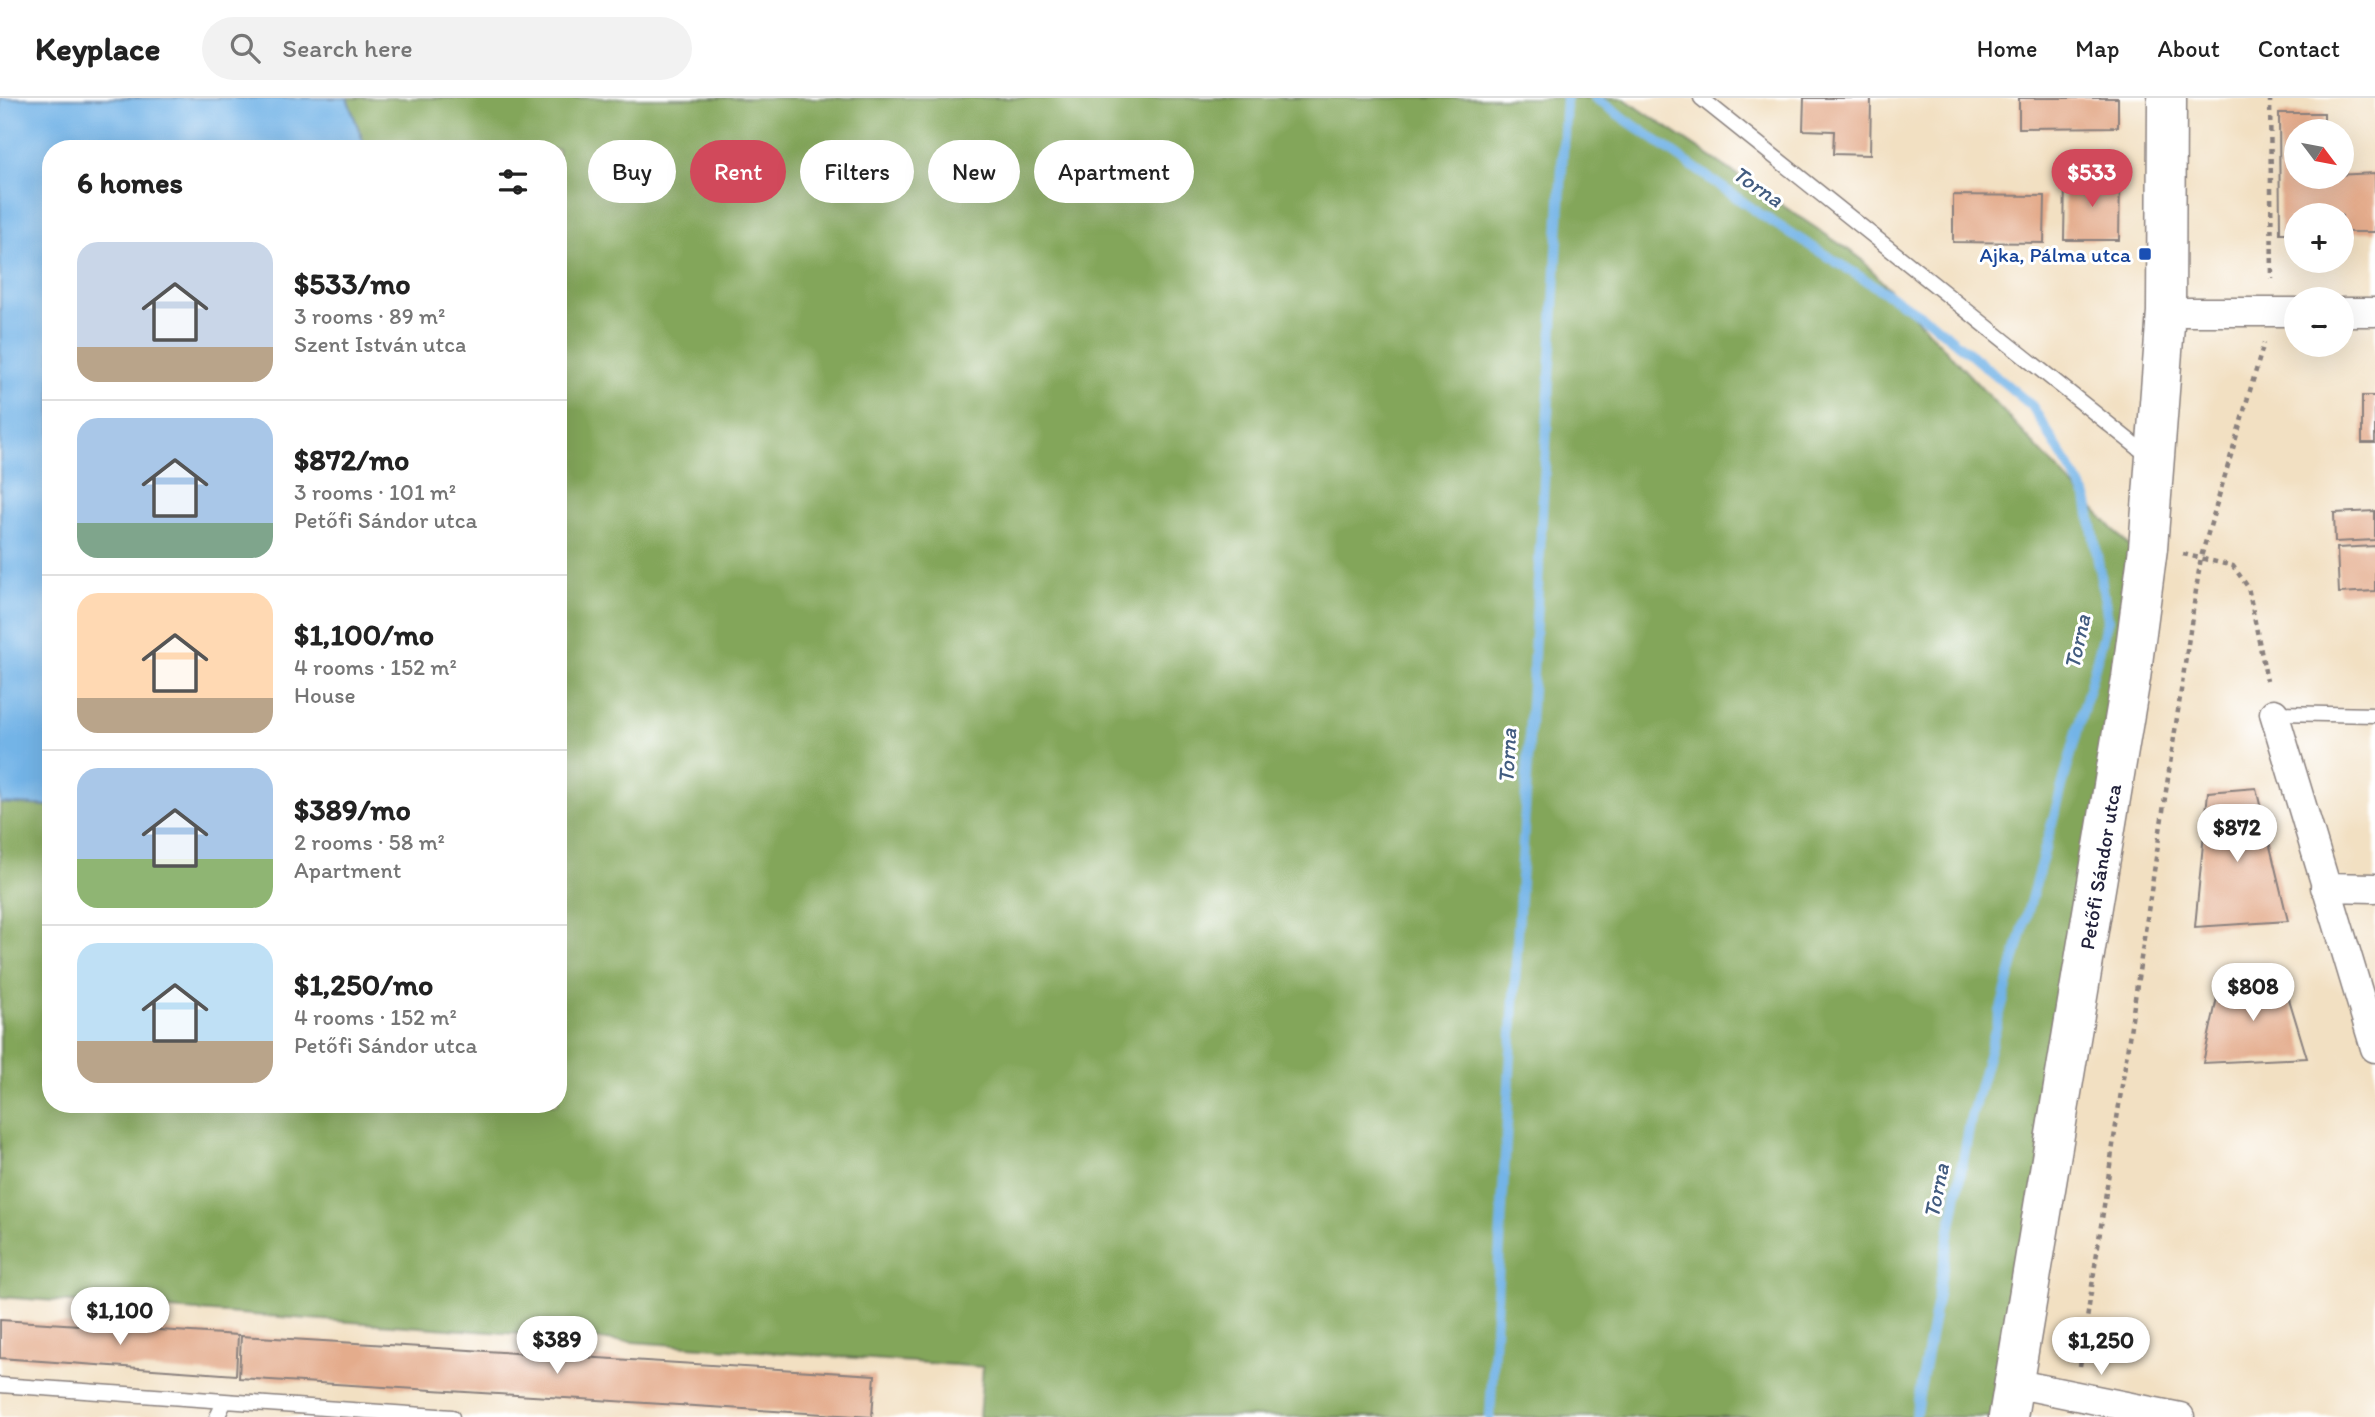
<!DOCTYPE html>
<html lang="en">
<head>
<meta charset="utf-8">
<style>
	:root { --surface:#fff; --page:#f2f2f2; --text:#222; --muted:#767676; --line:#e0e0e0; --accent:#d1495b }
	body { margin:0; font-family:Itim,sans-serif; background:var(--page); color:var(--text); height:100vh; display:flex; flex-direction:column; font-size:26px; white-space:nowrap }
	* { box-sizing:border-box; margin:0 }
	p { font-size:23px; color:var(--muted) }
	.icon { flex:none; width:38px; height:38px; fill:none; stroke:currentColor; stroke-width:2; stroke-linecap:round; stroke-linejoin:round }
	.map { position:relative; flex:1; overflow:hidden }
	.panel { position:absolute; left:42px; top:42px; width:525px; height:973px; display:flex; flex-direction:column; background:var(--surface); border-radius:28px; box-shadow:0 7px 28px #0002 }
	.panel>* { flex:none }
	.top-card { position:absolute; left:588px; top:42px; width:665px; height:63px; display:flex; gap:14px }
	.needle { width:46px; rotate:122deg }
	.buttons { position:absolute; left:2284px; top:21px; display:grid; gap:14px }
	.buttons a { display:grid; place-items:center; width:70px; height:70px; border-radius:50%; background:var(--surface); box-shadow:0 7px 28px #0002; font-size:35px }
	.price { position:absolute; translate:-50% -60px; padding:0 16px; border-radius:24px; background:#fff; color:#222; font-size:23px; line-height:46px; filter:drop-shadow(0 2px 4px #0008) }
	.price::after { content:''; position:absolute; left:50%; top:42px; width:21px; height:16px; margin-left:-10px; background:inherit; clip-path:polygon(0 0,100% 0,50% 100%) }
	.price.on { background:var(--accent); color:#fff }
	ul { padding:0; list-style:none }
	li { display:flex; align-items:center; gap:21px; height:175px; padding:0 35px }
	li+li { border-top:2px solid var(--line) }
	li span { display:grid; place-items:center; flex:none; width:196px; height:140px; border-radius:21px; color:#555 }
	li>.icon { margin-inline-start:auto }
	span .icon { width:84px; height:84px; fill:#fffc; stroke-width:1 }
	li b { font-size:30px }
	h2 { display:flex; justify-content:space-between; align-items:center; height:84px; padding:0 35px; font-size:30px }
	.pill { padding:0 24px; border-radius:32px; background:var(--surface); box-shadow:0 7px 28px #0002; font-size:24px; line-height:63px }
	.pill.on { background:var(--accent); color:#fff }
	header { display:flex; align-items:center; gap:42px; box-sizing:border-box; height:98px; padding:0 35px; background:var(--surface); border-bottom:2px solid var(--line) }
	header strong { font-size:33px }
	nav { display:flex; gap:38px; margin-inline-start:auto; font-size:24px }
	.search { width:490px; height:63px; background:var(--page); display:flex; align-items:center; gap:18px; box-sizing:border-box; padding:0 24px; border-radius:38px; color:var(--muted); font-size:26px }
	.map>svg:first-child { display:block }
	.forest { fill:#83a65a; stroke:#52644a; stroke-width:2 }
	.water { fill:#73b4e7; stroke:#4a6b91; stroke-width:2 }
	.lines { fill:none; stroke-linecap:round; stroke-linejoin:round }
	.stream { stroke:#73b4e7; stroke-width:10 }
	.building { fill:#e4ac8c }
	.service-casing { stroke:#8a817e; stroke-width:17 }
	.minor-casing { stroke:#8a817e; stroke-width:31 }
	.secondary-casing { stroke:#8a817e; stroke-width:41 }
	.path { stroke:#8a817e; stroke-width:4.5; stroke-dasharray:5 5; stroke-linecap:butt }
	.service { stroke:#fff; stroke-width:14 }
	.minor { stroke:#fff; stroke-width:28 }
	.secondary { stroke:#fff; stroke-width:38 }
	.transit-dot { fill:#1a4fb4; stroke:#fff; stroke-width:2.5 }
	.labels { text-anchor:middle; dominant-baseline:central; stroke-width:6; stroke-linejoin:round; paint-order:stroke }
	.transit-label { font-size:21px; fill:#164399; stroke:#fff; text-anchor:end }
	.street-label { font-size:21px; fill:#22223b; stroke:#fff }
	.water-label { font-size:23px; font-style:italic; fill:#425c80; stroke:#fff }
</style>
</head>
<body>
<header>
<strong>Keyplace</strong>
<div class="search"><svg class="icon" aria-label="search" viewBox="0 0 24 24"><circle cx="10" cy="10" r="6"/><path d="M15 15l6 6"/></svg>Search here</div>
<nav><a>Home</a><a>Map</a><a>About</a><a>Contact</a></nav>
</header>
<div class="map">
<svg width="2375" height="1319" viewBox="0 0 2375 1319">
	<rect width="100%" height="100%" fill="#fff"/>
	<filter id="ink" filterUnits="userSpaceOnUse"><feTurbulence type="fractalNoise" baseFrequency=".0143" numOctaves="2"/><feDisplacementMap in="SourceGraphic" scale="14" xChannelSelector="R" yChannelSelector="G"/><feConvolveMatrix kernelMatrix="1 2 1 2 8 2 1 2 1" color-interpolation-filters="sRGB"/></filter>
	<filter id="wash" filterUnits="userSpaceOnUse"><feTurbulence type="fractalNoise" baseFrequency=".00686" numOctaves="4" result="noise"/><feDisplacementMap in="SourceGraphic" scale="28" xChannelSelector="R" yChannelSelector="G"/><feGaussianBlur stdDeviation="1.57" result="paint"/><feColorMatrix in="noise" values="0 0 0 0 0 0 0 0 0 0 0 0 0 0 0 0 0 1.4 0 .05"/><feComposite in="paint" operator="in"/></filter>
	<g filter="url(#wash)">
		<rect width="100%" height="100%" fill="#f2e0c2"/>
		<path class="forest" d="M347,0h1276l236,159 283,303 -139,857h-1024l4,-50 -983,-70v-494l51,3v298h507v-955h-192z"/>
		<path class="water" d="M0,0h347l19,51h-315v657l-51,-3z"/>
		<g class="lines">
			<path class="stream" d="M1595,0l168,118 166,104 103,86 55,91 21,122 -137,499 -56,299
				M1490,1319l76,-1319"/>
		</g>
		<g id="blocks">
			<path class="building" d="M1804,0h67l-1,57 -37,-1 1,-23 -31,-1z
				M2019,0h99v29l-99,1z
				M2279,15h45v18h-28v46l79,-4v59h-33v-17h-46v18h-16z
				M2065,80h55l-1,62h-55z
				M1953,97l92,1 -1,47 -91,-1z
				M2362,298h13v47h-13z
				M2375,413v29l-40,2 -1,-29z
				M2375,448v45l-36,2 -2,-45z
				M2256,690l32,133 -93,6 13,-135z
				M2282,878l25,82 -104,5 18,-84z
				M0,1222l238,15 -2,40 -236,-17z
				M241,1238l634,39 -3,42 -633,-39z"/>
		</g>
	</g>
	<g filter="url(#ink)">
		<use href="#blocks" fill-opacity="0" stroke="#8a817e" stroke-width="2"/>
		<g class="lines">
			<g class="service-casing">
				<path id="service" d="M1701,0l450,360
					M2274,615l101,2
					M0,1287l452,32
					M217,1319l8,-16"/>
			</g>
			<g class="minor-casing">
				<path id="minor" d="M2166,214h130
					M2342,214h33
					M2274,615l101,335
					M2325,789l50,1
					M2013,1285l167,34"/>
			</g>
			<g class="secondary-casing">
				<g id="secondary">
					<path id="s1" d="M2008,1319l123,-739 17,-130 18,-236 1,-214"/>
				</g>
			</g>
			<path class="path" d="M2270,0l2,181
				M2183,456l50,12 15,21 19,94
				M2080,1268l121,-809 63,-214"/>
			<use href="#service" class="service"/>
			<use href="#minor" class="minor"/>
			<use href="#secondary" class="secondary"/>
		</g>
	</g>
	<rect class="transit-dot" x="2138" y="149" width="14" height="14" rx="3.5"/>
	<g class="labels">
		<g class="transit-label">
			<text x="2131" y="156">Ajka, Pálma utca</text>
		</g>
		<g class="street-label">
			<text stroke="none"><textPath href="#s1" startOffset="558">Petőfi Sándor utca</textPath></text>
		</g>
		<g class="water-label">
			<text transform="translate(1758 88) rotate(34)">Torna</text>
			<text transform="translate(2077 544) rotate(-78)">Torna</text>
			<text transform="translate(1507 658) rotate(-87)">Torna</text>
			<text transform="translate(1936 1093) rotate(-79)">Torna</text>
		</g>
	</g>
</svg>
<div class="buttons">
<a><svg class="needle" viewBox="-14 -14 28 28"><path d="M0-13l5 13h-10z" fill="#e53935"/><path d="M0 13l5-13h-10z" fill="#767676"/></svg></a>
<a>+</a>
<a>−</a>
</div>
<b class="price on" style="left:2092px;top:111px">$533</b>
<b class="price" style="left:2237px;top:766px">$872</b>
<b class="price" style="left:2253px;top:925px">$808</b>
<b class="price" style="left:120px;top:1249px">$1,100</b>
<b class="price" style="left:557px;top:1278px">$389</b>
<b class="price" style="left:2101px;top:1279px">$1,250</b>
<div class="top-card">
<a class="pill">Buy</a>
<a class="pill on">Rent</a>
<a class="pill">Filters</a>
<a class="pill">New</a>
<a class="pill">Apartment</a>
</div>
<section class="panel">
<h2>6 homes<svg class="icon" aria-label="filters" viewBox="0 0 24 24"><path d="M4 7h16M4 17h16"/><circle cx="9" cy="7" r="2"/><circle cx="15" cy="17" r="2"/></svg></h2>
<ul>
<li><span style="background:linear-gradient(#c9d6e8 75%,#b9a48a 0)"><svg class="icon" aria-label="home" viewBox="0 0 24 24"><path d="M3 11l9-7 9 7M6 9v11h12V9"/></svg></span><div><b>$533/mo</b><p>3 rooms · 89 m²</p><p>Szent István utca</p></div></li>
<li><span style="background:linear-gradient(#a9c7e8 75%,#7fa58c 0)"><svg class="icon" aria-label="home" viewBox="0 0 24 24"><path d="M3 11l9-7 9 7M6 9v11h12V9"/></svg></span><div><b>$872/mo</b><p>3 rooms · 101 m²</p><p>Petőfi Sándor utca</p></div></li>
<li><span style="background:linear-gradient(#ffd9b3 75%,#b9a48a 0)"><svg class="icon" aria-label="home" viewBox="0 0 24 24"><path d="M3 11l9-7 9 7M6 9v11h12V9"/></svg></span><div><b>$1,100/mo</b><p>4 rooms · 152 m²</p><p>House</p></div></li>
<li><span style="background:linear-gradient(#a9c7e8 65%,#8fb573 0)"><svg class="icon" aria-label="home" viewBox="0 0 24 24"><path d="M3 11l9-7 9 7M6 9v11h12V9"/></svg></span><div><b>$389/mo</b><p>2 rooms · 58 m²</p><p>Apartment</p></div></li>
<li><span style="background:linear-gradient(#bfe0f5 70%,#b9a48a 0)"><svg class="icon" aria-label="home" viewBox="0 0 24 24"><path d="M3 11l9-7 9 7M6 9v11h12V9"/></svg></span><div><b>$1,250/mo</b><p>4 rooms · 152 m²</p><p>Petőfi Sándor utca</p></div></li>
</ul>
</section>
</div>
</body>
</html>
